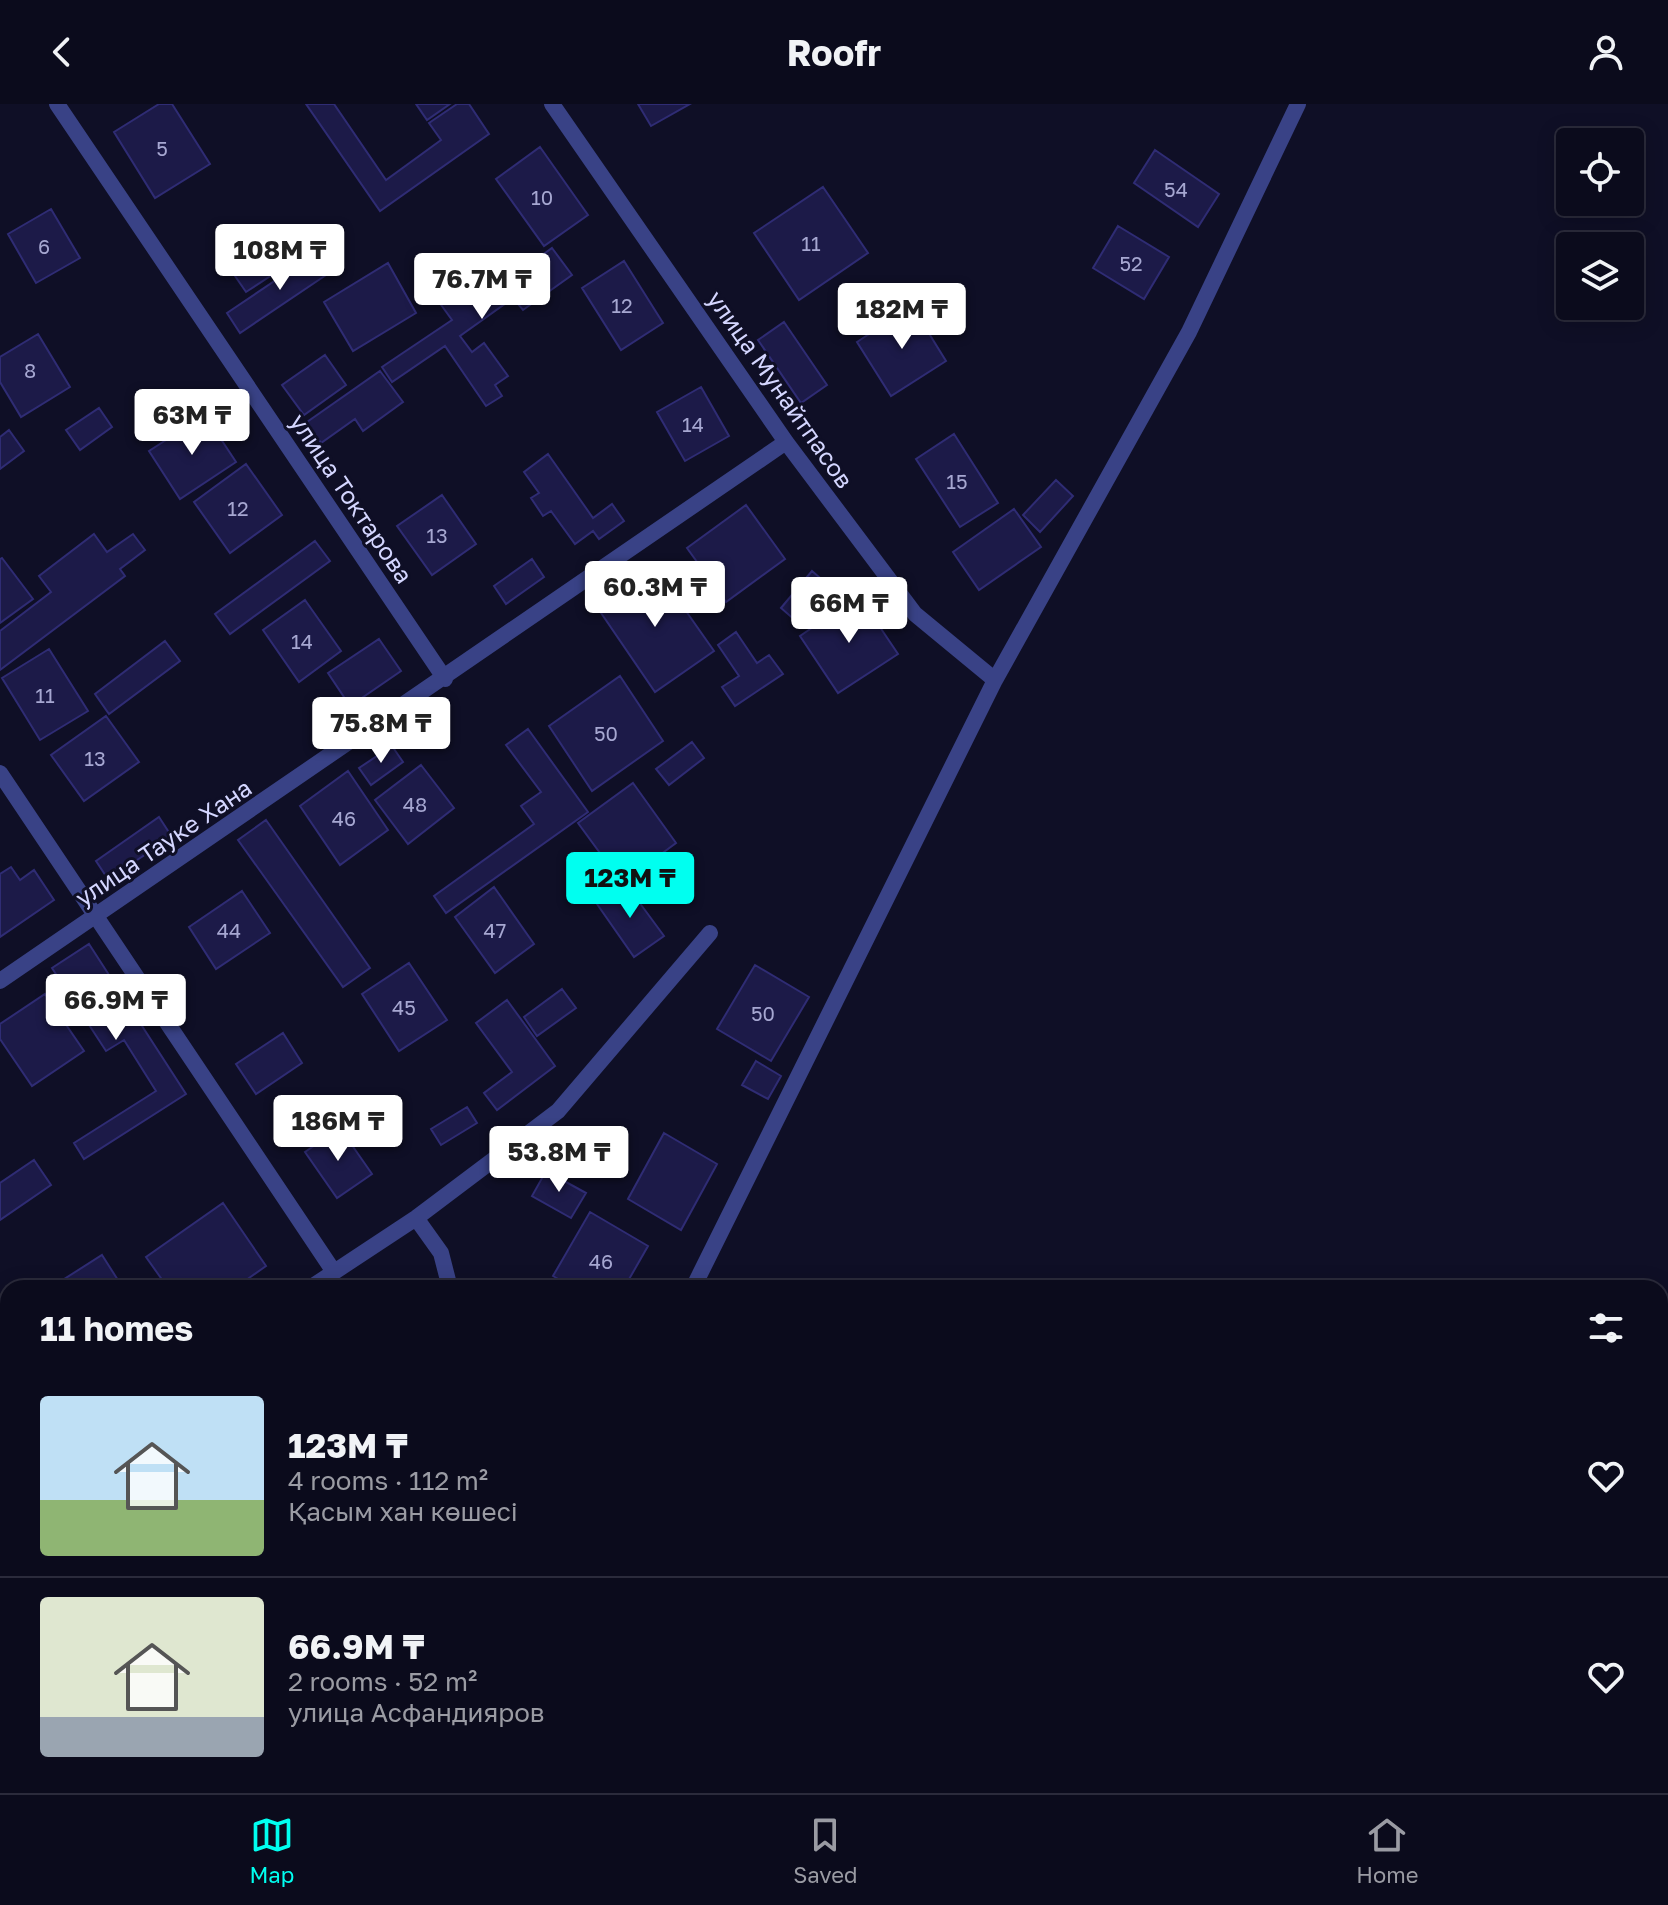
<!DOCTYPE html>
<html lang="en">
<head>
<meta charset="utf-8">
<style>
	:root { --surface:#0b0b1c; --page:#141425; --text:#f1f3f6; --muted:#9a9ba3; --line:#2b2b3b; --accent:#00fff0 }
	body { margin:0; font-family:"Golos Text",sans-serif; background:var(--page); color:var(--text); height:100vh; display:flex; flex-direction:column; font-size:30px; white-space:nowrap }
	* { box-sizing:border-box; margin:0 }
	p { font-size:26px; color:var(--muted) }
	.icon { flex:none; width:44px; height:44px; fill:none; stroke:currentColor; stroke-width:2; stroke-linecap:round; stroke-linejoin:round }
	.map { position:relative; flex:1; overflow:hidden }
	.panel { position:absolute; left:0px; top:1176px; width:1668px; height:514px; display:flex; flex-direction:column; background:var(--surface); border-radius:24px 24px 0 0; box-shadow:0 4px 20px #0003,0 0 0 2px var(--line) }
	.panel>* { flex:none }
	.controls { position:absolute; left:1556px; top:24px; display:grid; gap:16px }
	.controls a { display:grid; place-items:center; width:88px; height:88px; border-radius:8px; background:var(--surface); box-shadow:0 4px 20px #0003,0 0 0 2px var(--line); font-size:40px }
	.price { position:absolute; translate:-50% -68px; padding:0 18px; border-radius:8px; background:#fff; color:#222; font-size:26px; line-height:52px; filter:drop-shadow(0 2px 4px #0008) }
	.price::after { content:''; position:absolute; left:50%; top:48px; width:24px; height:18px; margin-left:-12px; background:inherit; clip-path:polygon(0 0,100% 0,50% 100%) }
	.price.active { background:var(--accent); color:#111 }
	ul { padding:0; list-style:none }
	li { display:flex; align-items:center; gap:24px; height:200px; padding:0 40px }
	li+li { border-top:2px solid var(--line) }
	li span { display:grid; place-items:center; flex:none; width:224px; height:160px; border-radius:8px; color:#555 }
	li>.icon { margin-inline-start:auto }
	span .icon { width:96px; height:96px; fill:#fffc; stroke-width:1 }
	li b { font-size:34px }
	h2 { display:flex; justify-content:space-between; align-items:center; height:96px; padding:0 40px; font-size:34px }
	header { display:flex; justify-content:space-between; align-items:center; height:104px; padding:0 40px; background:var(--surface); font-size:36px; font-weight:700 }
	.menu { display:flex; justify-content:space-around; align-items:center; height:112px; border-top:2px solid var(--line); background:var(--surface); font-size:22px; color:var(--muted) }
	.menu a { display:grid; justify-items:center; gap:4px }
	.menu .active { color:var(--accent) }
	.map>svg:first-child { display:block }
	.building { fill:#1c1a48; stroke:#2f2c74; stroke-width:2 }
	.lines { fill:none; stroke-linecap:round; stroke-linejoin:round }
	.street { stroke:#394286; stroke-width:16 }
	.labels { text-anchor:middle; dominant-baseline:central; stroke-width:6; stroke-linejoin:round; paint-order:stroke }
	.number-label { font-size:20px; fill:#a6a7d1 }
	.street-label { font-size:24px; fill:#d4d6ff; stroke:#0f0f26 }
</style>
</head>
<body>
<header><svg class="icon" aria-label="back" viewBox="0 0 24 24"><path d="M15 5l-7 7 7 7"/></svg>Roofr<svg class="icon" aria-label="person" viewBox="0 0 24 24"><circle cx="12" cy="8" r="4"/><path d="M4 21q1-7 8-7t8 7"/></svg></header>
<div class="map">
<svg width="1668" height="1689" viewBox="0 0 1668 1689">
	<rect width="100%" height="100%" fill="#0f0f26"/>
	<path class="building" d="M159,0h13l38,60 -55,34 -41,-66z
		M306,0h28l52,76 55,-40 -12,-17 28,-19h12l20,30 -109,77z
		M416,0h34l-23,16z
		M638,0h52l-39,22z
		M540,43l48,68 -44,31 -48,-67z
		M1155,46l64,44 -21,33 -64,-44z
		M823,83l45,66 -69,47 -45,-67z
		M51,105l29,49 -44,25 -28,-49z
		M1118,122l51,31 -25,42 -51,-31z
		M280,138l12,20 -46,30 -13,-19z
		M552,144l20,27 -49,35 -10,-12 -53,38 12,16 12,-9 24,33 -13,9 7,11 -16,10 -41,-60 -53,36 -10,-15 70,-47 -13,-18 57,-40 12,18z
		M319,147l13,20 -92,62 -13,-20z
		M624,157l39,62 -42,27 -39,-62z
		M388,159l28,50 -63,38 -29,-49z
		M912,202l34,55 -55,35 -34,-54z
		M784,218l43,63 -26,18 -43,-63z
		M38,230l32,53 -49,30 -21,-35v-25z
		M325,251l21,30 -42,30 -22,-30z
		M380,267l23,31 -40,29 -8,-12 -34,24 -14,-21z
		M701,283l28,49 -44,25 -28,-49z
		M99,304l13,19 -32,23 -14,-20z
		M205,311l31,47 -56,37 -31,-48z
		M9,326l15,21 -24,18v-32z
		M954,330l44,69 -38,24 -44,-68z
		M548,350l45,64 19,-14 12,17 -25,18 -6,-8 -18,13 -24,-33 -8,5 -12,-18 8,-5 -15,-21z
		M246,360l36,51 -52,38 -36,-51z
		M1056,376l17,16 -33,36 -17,-17z
		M442,391l34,49 -44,31 -35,-49z
		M746,401l39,54 -59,43 -39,-54z
		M1014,405l27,38 -62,43 -26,-38z
		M94,430l13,18 26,-18 12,16 -25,19 5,7 -125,94v-39l51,-39 -12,-16z
		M315,437l15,20 -100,73 -15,-20z
		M2,454l31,41 -33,24v-64z
		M532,455l12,18 -38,27 -12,-18z
		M655,463l59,84 -59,41 -58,-85z
		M812,467l22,19 -31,37 -22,-19z
		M859,492l39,58 -60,39 -38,-57z
		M305,496l36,51 -42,31 -36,-52z
		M736,528l21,31 12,-8 14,19 -48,32 -13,-19 17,-11 -21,-31z
		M379,535l22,32 -51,35 -22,-33z
		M165,537l15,20 -71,53 -14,-20z
		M49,545l39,62 -48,29 -38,-62z
		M620,572l43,65 -71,50 -43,-65z
		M106,612l33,46 -55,39 -33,-46z
		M528,625l60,83 -142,101 -12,-17 100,-72 -13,-18 20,-14 -35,-47z
		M692,638l12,16 -35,27 -13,-16z
		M392,642l11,16 -32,23 -12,-17z
		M421,661l33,43 -46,36 -33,-44z
		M348,667l40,59 -48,35 -40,-59z
		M633,679l43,60 -54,40 -44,-60z
		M159,713l13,20 -64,42 -12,-18z
		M266,716l104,148 -27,19 -105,-147z
		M11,763l9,13 14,-10 20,30 -54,37v-63z
		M625,779l39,53 -30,21 -37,-53z
		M494,783l40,57 -39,29 -40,-56z
		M242,787l28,42 -54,36 -27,-42z
		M89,840l97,150 -102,65 -10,-16 82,-52 -32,-51 -18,11 -54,-83z
		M409,859l38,57 -48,31 -37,-57z
		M755,861l54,32 -38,64 -54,-32z
		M562,885l14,19 -39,28 -13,-19z
		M45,890l39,57 -52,35 -32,-47v-15z
		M507,896l48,66 -58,44 -13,-17 28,-21 -36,-49z
		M283,929l19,30 -46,31 -20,-30z
		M756,957l25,15 -13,23 -26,-14z
		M467,1003l10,16 -36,22 -10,-16z
		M340,1024l32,46 -35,24 -32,-46z
		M664,1029l53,31 -36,66 -53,-31z
		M34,1056l17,25 -51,35v-37z
		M546,1067l40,22 -15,25 -39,-22z
		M223,1099l43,63 -31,22h-67l-22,-31z
		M590,1108l58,34 -24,42h-50l-21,-12z
		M102,1151l21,33h-73z
		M0,1258l8,11v68l-8,6z
		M8,1404v42l-7,6 -1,-42z
		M0,1467l8,13v24l-8,5z
		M35,1682h54l5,7h-54z"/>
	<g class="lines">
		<path class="street" d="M57,0l388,575
			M552,0l234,338 129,172 80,66
			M0,669l334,499
			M0,877l786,-539
			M416,1114l25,35 9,35
			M310,1184l106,-70 142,-107 152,-178
			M693,1184l302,-608 194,-348 109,-228
			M0,1388l8,-5
			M163,1689l4,-7
			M435,1689l4,-7"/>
	</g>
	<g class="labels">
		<g class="number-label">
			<text x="162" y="44">5</text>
			<text x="1176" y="85">54</text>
			<text x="542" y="93">10</text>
			<text x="811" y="139">11</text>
			<text x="44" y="142">6</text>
			<text x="1131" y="159">52</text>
			<text x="622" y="201">12</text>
			<text x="30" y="266">8</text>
			<text x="693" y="320">14</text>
			<text x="957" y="377">15</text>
			<text x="238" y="404">12</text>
			<text x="437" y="431">13</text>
			<text x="302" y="537">14</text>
			<text x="45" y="591">11</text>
			<text x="606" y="629">50</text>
			<text x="95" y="654">13</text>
			<text x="415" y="700">48</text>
			<text x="344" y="714">46</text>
			<text x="229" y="826">44</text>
			<text x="495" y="826">47</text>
			<text x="404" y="903">45</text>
			<text x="763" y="909">50</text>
			<text x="601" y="1157">46</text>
		</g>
		<g class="street-label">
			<text transform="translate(781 285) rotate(55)">улица Мунайтпасов</text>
			<text transform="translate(352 394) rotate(56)">улица Токтарова</text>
			<text transform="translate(163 738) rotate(-34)">улица Тауке Хана</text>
		</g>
	</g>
</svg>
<div class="controls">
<a><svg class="icon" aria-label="locate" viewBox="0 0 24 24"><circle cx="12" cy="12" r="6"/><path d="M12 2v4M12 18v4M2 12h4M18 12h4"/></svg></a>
<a><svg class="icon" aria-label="layers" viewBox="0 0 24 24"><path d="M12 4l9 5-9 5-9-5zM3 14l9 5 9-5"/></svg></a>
</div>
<b class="price" style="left:280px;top:188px">108M ₸</b>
<b class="price" style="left:482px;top:217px">76.7M ₸</b>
<b class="price" style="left:902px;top:247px">182M ₸</b>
<b class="price" style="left:192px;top:353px">63M ₸</b>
<b class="price" style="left:655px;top:525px">60.3M ₸</b>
<b class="price" style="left:849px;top:541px">66M ₸</b>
<b class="price" style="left:381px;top:661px">75.8M ₸</b>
<b class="price active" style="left:630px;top:816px">123M ₸</b>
<b class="price" style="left:116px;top:938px">66.9M ₸</b>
<b class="price" style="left:338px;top:1059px">186M ₸</b>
<b class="price" style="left:559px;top:1090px">53.8M ₸</b>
<section class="panel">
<h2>11 homes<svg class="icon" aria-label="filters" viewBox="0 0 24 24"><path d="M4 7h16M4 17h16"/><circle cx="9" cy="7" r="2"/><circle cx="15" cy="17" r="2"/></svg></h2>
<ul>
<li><span style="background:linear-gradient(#bfe0f5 65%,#8fb573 0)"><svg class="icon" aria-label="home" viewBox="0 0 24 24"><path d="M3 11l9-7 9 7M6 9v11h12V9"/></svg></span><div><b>123M ₸</b><p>4 rooms · 112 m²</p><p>Қасым хан көшесі</p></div><svg class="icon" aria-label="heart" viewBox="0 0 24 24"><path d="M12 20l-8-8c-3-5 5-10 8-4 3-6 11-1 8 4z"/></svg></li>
<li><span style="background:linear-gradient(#dfe7d0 75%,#9aa5b1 0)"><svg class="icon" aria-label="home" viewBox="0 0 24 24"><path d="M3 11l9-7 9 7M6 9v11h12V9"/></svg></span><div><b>66.9M ₸</b><p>2 rooms · 52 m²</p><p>улица Асфандияров</p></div><svg class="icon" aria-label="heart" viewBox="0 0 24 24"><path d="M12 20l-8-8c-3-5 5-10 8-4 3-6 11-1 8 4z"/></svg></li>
</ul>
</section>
</div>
<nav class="menu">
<a class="active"><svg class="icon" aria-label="map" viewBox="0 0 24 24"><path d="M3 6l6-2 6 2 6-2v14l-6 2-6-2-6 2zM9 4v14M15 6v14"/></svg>Map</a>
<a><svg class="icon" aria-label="saved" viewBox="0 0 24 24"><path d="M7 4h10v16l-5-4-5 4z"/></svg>Saved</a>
<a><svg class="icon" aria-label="home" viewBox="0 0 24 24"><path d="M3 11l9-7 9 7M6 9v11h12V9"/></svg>Home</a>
</nav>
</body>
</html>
